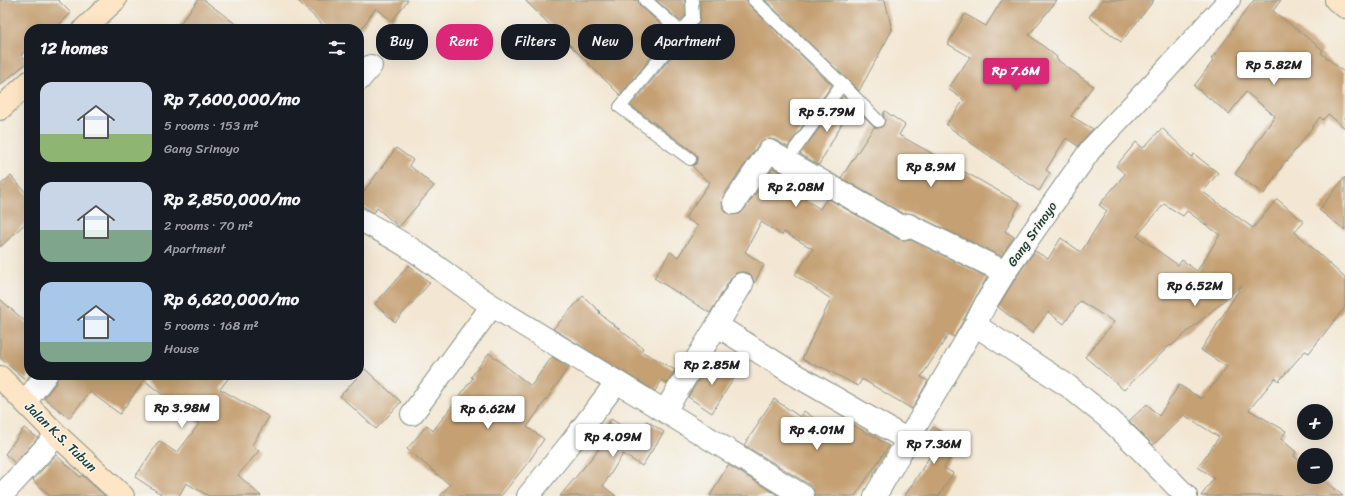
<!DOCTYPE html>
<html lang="en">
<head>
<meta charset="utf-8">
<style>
	:root { --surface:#171b24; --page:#20242c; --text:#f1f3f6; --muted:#9ea1a6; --accent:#db2777 }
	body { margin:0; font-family:Sriracha,sans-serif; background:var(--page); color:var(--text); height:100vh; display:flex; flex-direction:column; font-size:15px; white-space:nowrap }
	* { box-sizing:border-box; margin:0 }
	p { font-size:13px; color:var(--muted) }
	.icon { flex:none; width:22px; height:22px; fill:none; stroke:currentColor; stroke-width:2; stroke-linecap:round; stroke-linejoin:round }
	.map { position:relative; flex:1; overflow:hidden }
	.sheet { position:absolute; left:24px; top:24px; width:340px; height:356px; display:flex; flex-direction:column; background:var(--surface); border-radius:16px; box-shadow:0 4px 16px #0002 }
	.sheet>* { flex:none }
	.guide { position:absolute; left:376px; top:24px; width:380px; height:36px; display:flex; gap:8px }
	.controls { position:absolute; left:1297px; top:404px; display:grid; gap:8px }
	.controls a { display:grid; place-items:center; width:36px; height:36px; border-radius:50%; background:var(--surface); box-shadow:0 4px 16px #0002; font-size:20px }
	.price { position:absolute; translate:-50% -34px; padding:0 9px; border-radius:4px; background:#fff; color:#222; font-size:13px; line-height:26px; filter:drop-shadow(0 1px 2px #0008) }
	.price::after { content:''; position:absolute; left:50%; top:24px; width:12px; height:9px; margin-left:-6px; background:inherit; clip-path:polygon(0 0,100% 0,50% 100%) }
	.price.selected { background:var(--accent); color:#fff }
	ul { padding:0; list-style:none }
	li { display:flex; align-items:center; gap:12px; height:100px; padding:0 16px }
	li span { display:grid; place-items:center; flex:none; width:112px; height:80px; border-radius:12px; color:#555 }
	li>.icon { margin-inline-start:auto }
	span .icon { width:48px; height:48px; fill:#fffc; stroke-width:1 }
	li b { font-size:17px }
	h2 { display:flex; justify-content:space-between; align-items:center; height:48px; padding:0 16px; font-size:17px }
	.tag { padding:0 14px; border-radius:16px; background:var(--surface); box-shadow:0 4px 16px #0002; font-size:14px; line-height:36px }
	.tag.selected { background:var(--accent); color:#fff }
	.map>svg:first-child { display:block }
	.building { fill:#c5a073; fill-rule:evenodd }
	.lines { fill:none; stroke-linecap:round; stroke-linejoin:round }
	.lane-casing { stroke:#899284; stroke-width:14 }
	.street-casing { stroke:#899284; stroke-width:24 }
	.secondary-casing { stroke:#899284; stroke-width:24 }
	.lane { stroke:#fff; stroke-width:12 }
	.street { stroke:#fff; stroke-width:22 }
	.secondary { stroke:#fde5c5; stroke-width:22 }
	.labels { text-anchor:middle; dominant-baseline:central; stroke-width:3; stroke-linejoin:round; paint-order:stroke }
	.street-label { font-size:13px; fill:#1f3d34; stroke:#f6f6f2 }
</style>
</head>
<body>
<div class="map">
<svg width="1345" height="496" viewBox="0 0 1345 496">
	<rect width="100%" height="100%" fill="#f6f6f2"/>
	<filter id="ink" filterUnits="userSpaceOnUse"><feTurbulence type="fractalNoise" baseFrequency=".025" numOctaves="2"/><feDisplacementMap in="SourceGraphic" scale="8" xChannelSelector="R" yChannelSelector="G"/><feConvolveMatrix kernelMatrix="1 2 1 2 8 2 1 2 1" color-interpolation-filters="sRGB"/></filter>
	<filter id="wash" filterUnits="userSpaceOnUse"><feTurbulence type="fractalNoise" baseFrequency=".012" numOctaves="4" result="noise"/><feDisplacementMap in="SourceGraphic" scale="16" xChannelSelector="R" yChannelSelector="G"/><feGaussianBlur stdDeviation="0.9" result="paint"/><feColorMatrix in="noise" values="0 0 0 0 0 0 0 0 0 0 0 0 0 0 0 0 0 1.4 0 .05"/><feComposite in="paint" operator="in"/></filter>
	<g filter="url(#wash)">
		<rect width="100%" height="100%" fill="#f3e7d3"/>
		<g id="blocks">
			<path class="building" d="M0,0h58l13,13 -16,16h-26v18l-8,8 7,7 -28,23z
				M198,0h6l38,29h-66z
				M297,0h111l-16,21 -16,-13 -15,21h-34z
				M525,0h113l2,6 31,27 -51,62z
				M656,0h29v16l-5,5z
				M700,0h47l2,5 83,80 -44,62 -13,-7 -5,-1 -6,1 -5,4 -36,52 -1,7 1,6 4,4 7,2 6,-1 4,-4 29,-42 34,19 -5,10 18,12 7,-11 71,41 6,1 5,-1 78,38 -33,60 -5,-3 -28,43 7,4 -16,28 -50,-30 -4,7 -36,-19 -1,1 -19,-9 29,-60 -36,-24 18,-26 -29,-17 -2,3 -21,-13 -16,30 19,13 -10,18 -1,-5 -5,-5 -6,-1 -6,1 -5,5 -21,35 -56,-35 16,-26 8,5 20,-31 -13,-8 25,-36 -6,-4 -12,-12 4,-2 1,-4v-4l-2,-3 -64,-47 68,-83 1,-5z
				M765,0h120l7,30 -33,61z
				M1002,0h55l-28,35 28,22 -1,2 37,27 -22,30 22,13 -15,17 -12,-8 -20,32 4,3 -11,18 -93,-66 18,-25 -16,-11 22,-32 -22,-13 17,-30 21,12z
				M1102,0h52l-33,42 -32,-25z
				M1254,0h27l-8,11 50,39 -2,3 24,20v55l-17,-14 -5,6 -3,-3 -33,44 -1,-1 -22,34 -29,-20 40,-58 -29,-24 -17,22 -35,-28 19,-25 -2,-2 20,-26 -1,-1z
				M843,96l9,9 -33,60 -19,-11z
				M885,111l20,14 -6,10 121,68 -15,28 9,6 -13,19 -88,-42 -6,-1 -3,1 -63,-36 33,-51 5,1 4,-2 2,-6 -2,-5z
				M1162,128l30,29 2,-3 24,19 -15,19 50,36 24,-29 27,23 -9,10 50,46v29l-36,46 -4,-2 -26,30 -4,-3 -26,32 37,21 -5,8 15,13 -2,4 10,8v13h16l23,19h-142l13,-18 -16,-11 21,-30 -35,-22 -31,30 -24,-24 18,-17 12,12 20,-31 23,14 25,-32 -26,-17 41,-65 -71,61 -1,-1 -46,45 -39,-33 29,-35 -34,-21 -16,23 -16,-12 -16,21 -34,-26 17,-28 20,-28 13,8 13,-21 20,14 26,-41 -8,-6 26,-31 -9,-8 20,-24 7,6zM1164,204l19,12 4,-5 33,24 -23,36 -15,-11 -4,5 -41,-29z
				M396,148l17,12 -4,5 25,21 -35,41 -22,-19 -3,5 -15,-9v-6z
				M11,176l18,20v24l-29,27v-62z
				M1345,177v53l-26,-20z
				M409,265l21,18 -35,39 -20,-18z
				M583,296l17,16 -1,1 44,35 -2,3 34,19 -8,14 -5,-4 -7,11 -102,-62z
				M0,299l29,26v50h1l-4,5 -26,-22z
				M489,353l42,33 21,-29 17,10 -42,60 17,12 -14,21 -29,36h-61l10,-11 -43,-36 20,-24 6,6 40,-53 -2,-1z
				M711,359l25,16 -24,38 -24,-16z
				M365,369l36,33 -25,27 -36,-33z
				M58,375h173l-11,14 49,28 -17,28 7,6 -21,24 23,21h-52l-23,-13 -7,13h-15l-29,-19 24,-36 18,12 22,-29 -55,-44 -24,34 -30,-22 -21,26 -25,-20 12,-15z
				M774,399l26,18 4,-6 30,21 9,-14 25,16 1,-1 20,13 -34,50h-40l-1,-6 -4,-5 -66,-40 15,-22 -1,-1z
				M611,419l26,17 10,-15 17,11 -22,34 -19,-12 -20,32 13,10h-56l39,-47 -5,-3z
				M933,427l26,16 -15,25 9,5 -14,23h-34l25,-40 -11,-6z
				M24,428l14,10 -23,25 -10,-9z
				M56,455l24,22 2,-2 23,21h-55l-17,-16z
				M728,465l30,18 21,13h-69z"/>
		</g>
	</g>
	<g filter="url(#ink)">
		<use href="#blocks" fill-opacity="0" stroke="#899284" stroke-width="1"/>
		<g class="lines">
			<g class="lane-casing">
				<path id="lane" d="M645,0l36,32
					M754,0l88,84 36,37
					M795,149l47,-65
					M690,159l-70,-52 73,-89 -1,-18"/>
			</g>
			<g class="street-casing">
				<path id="street" d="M359,80l12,-14
					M734,203l35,-52 135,77 4,-3 97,47
					M359,219c20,11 41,22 60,35 26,18 50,38 77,54 102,63 205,125 307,188
					M975,325l93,61 40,32 28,27 50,51
					M718,326l74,47 116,67
					M25,402l21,-27
					M665,411l77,-127
					M412,414l80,-108
					M1,496l56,-61
					M528,496l42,-52 46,-61
					M875,496l100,-171 11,-22 19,-31 86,-123 74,-78 64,-71"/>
			</g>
			<g class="secondary-casing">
				<path id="secondary" d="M1336,0l9,7
					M84,29l31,-29
					M0,109l29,-27
					M0,377l57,58 66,61"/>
			</g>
			<use href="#lane" class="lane"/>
			<use href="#street" class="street"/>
			<use href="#secondary" class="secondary"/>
		</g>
	</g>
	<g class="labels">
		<g class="street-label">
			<text transform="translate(1032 234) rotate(-55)">Gang Srinoyo</text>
			<text transform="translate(61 437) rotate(44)">Jalan K.S. Tubun</text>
		</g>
	</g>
</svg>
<div class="controls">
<a>+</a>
<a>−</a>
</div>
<b class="price" style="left:1274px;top:86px">Rp 5.82M</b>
<b class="price selected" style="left:1016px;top:92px">Rp 7.6M</b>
<b class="price" style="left:827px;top:133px">Rp 5.79M</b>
<b class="price" style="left:931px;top:188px">Rp 8.9M</b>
<b class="price" style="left:796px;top:208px">Rp 2.08M</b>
<b class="price" style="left:1195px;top:307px">Rp 6.52M</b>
<b class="price" style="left:712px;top:386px">Rp 2.85M</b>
<b class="price" style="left:182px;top:429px">Rp 3.98M</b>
<b class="price" style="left:488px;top:430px">Rp 6.62M</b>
<b class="price" style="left:817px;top:451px">Rp 4.01M</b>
<b class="price" style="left:613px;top:458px">Rp 4.09M</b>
<b class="price" style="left:934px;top:465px">Rp 7.36M</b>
<div class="guide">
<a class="tag">Buy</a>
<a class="tag selected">Rent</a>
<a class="tag">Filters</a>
<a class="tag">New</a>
<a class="tag">Apartment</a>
</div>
<section class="sheet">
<h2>12 homes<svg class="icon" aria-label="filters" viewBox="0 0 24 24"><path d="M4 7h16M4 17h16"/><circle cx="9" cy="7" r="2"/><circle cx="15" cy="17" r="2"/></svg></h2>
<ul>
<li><span style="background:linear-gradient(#c9d6e8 65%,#8fb573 0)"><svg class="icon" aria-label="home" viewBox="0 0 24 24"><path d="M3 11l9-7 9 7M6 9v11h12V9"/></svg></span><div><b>Rp 7,600,000/mo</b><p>5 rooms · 153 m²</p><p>Gang Srinoyo</p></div></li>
<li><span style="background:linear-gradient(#c9d6e8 60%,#7fa58c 0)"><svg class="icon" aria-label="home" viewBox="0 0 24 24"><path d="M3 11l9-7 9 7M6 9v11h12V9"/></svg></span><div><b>Rp 2,850,000/mo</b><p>2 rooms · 70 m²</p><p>Apartment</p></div></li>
<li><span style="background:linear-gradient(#a9c7e8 75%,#7fa58c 0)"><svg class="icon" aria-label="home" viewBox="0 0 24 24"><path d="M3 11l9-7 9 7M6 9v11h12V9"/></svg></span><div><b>Rp 6,620,000/mo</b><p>5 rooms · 168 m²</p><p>House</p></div></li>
</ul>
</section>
</div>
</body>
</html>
